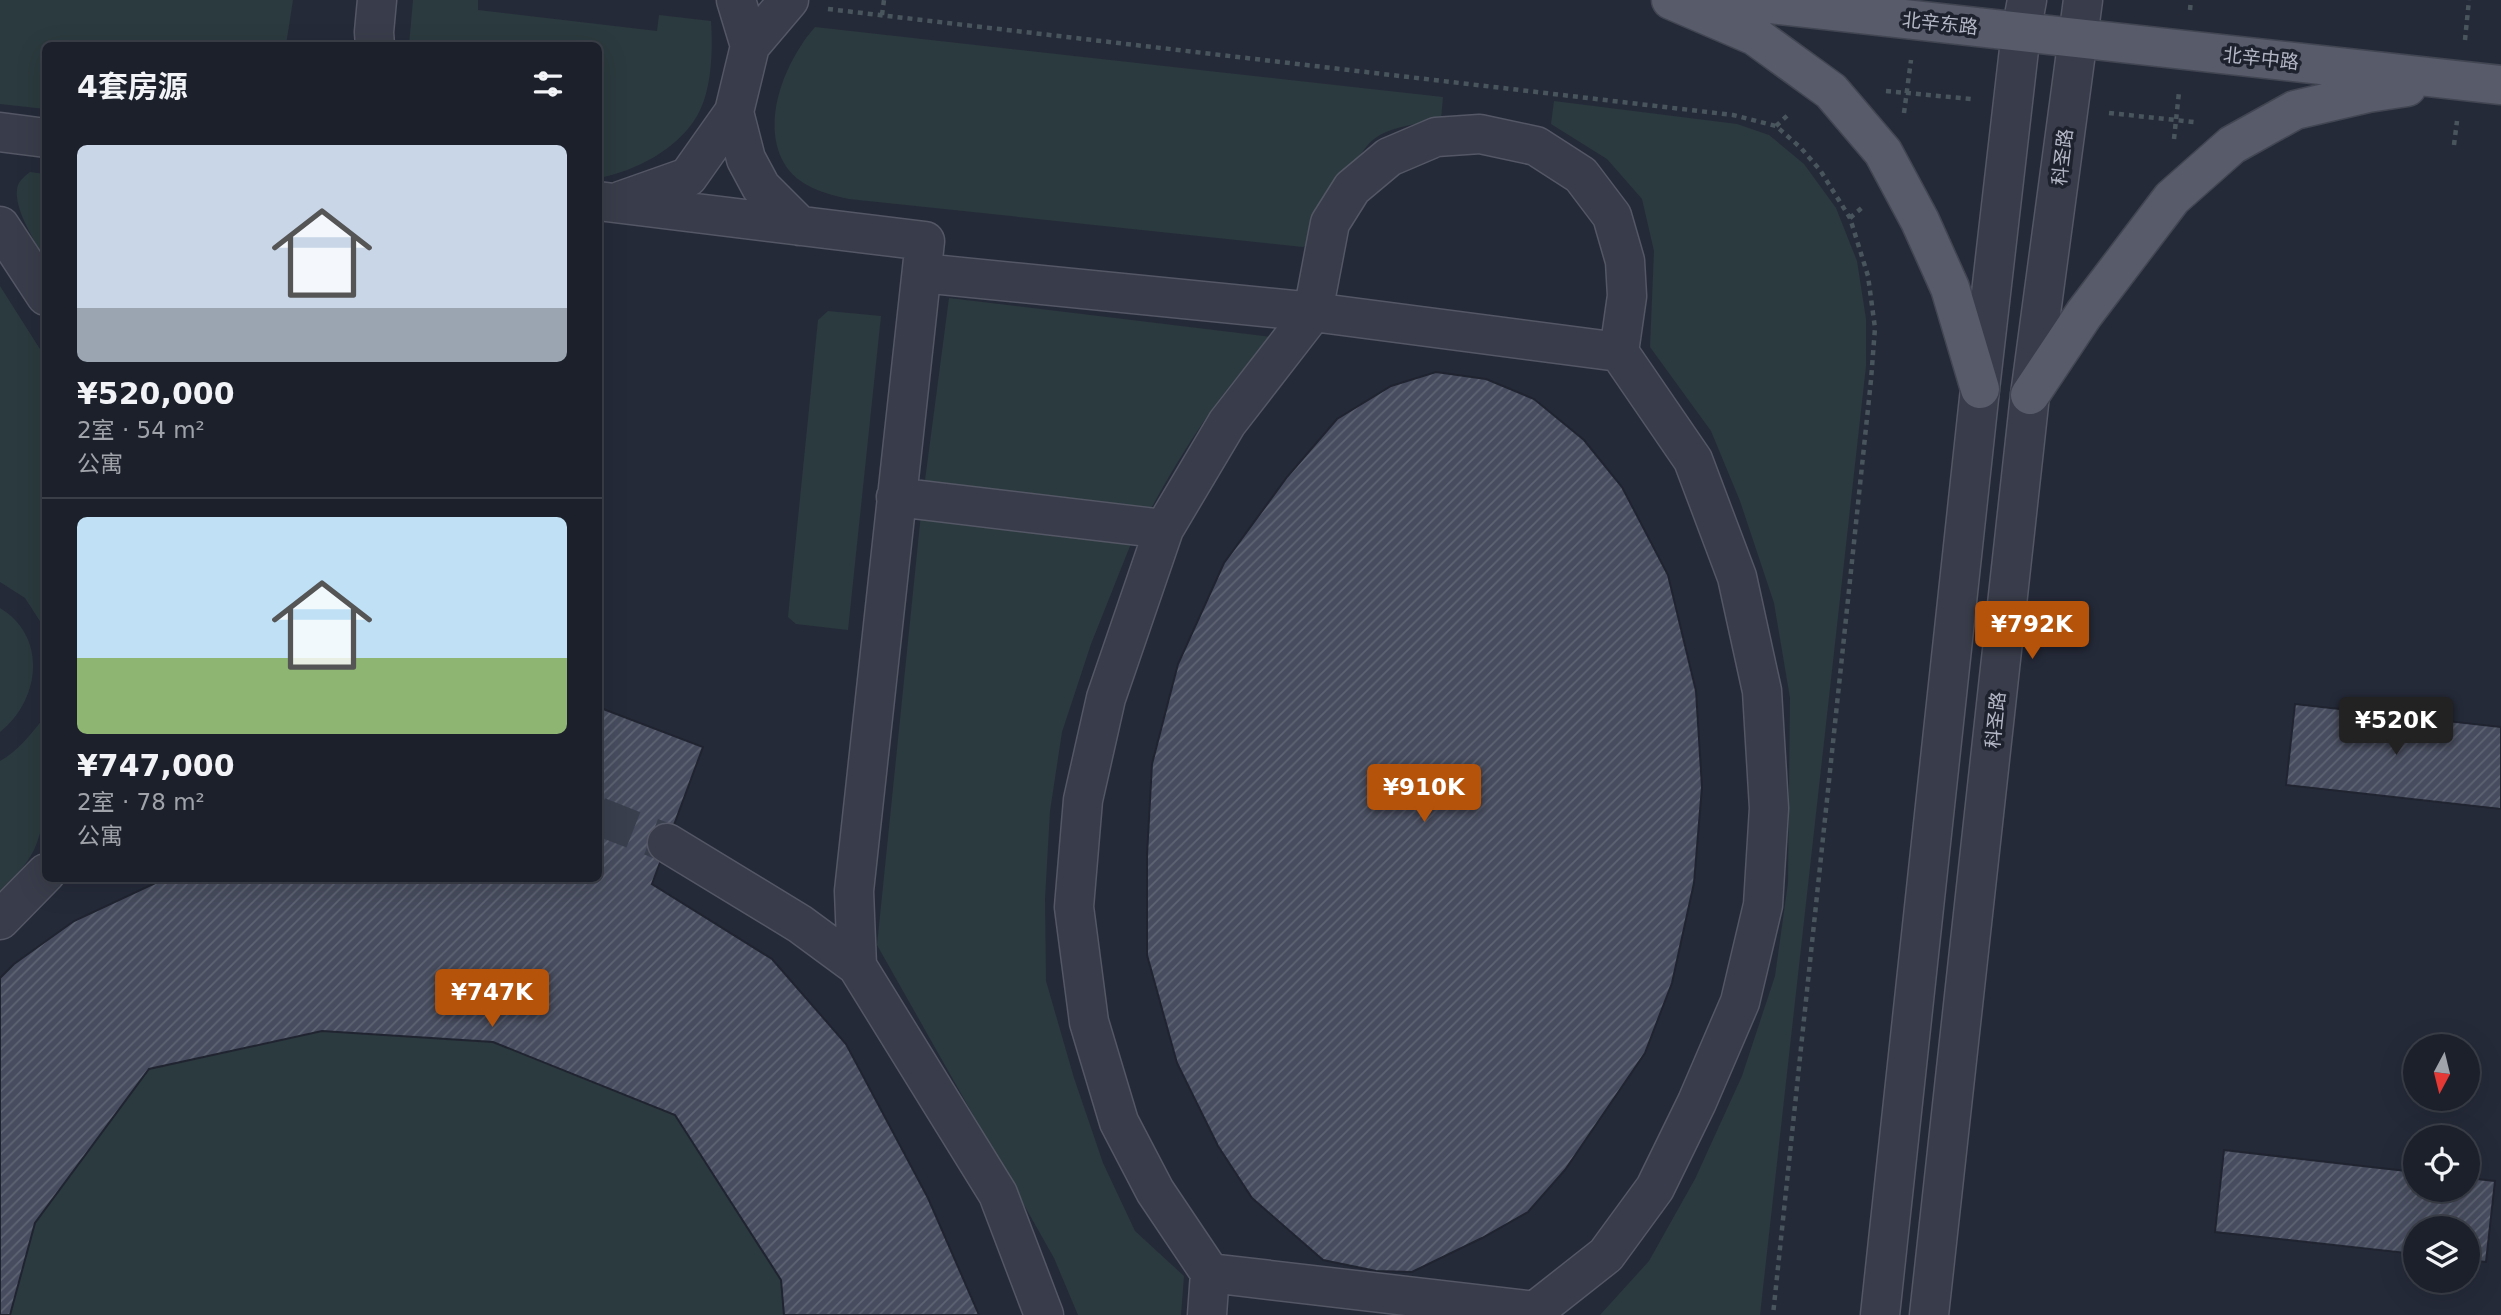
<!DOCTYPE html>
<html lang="zh">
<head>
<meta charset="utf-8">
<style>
	:root { --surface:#1c202b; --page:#252833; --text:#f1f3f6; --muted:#a0a3a9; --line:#3a3e47; --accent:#b45309 }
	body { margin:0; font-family:"DejaVu Sans","Noto Sans SC",sans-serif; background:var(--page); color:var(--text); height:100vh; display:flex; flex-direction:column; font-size:26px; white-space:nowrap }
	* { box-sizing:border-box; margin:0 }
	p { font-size:23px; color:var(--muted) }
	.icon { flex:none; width:38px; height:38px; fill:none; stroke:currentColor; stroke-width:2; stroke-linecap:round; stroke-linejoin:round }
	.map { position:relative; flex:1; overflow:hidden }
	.panel { position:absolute; left:42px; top:42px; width:560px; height:840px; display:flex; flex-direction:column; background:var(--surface); border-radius:10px; box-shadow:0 7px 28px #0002,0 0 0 2px var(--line) }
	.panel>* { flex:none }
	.needle { width:46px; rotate:187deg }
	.tools { position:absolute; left:2403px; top:1034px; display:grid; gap:14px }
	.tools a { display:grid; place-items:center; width:77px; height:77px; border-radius:50%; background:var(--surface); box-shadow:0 7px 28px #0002,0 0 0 2px var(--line); font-size:35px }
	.price { position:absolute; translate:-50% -60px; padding:0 16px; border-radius:7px; background:var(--accent); color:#fff; font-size:23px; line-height:46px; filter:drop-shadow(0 2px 4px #0008) }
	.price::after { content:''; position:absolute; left:50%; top:42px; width:21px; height:16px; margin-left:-10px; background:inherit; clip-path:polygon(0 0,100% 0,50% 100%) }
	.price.active { background:#222; color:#fff }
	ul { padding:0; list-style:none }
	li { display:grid; align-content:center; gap:14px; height:371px; padding:0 35px }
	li+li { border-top:2px solid var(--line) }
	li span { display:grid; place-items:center; height:217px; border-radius:10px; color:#555 }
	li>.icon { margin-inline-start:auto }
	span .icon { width:126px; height:126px; fill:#fffc; stroke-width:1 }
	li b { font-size:30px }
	h2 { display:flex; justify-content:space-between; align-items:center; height:84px; padding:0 35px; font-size:30px }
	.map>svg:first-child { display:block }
	.green { fill:#2b3a3e }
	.building { fill:url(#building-hatch); stroke:#202431; stroke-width:2 }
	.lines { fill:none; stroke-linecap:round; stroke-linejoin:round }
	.minor-tunnel { stroke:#3a3f4e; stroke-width:38; stroke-dasharray:38 19; stroke-linecap:butt }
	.minor-casing { stroke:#545765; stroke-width:41 }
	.major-casing { stroke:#424653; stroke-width:41 }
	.path { stroke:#49555c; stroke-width:4.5; stroke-dasharray:5 5; stroke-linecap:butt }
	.minor { stroke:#393c4a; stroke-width:38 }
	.major { stroke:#575b6a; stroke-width:38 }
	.labels { text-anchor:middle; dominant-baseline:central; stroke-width:7; stroke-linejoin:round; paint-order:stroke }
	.street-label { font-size:19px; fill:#b4b7c5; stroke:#1e222f }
</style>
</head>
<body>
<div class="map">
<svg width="2501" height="1315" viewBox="0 0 2501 1315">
	<defs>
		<pattern id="building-hatch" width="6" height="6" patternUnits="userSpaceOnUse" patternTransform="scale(1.75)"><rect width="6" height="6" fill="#474c5e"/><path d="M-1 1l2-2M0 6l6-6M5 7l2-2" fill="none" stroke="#5f6474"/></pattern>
	</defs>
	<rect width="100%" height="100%" fill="#252a39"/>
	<path class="green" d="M0,0h293l-7,45 -240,1 -1,63 -45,-5z
		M413,0h65v10l179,21 2,-16 52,6c2,28 1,70 -14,95 -20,34 -62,55 -98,62l-1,-132 -189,-1z
		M815,27l628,70 -2,22c-21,5 -50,7 -67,20 -18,13 -49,81 -61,103l-10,5 -454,-48c-24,-5 -52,-13 -65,-36 -24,-42 2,-103 31,-136z
		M1554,101l183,23 32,11 35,29 32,44 21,53 9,58v47l-106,949h-160l49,-54 46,-82 47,-103 33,-100 13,-93 2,-185 -16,-95 -34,-102 -29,-70 -61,-84 4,-96 -12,-52 -35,-40 -56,-35z
		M30,172l15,2v86c-9,-18 -34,-54 -27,-75 2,-5 7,-9 12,-13z
		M0,286l45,71v272l-20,-31 -25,-16z
		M949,298l323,39c-54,57 -88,111 -125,179l-223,-28z
		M828,311l53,5 -33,314 -52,-6 -8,-7 30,-297z
		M922,504l212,32 -43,108 -29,88 -12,79 -5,88 1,82 28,97 29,85 32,68 49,45 -3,39h-103l-24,-57 -177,-313z
		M0,608c48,29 40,92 0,124z
		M599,707l104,40 -51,137 120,75 74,85 82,154 51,117h-979v-337l14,-14 60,-43 524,-43z
		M43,719l3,1c0,36 4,97 -12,130 -7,14 -22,31 -34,42v-131c18,-10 30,-26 43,-42z"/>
	<path class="building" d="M1436,372l50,7 48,20 50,41 38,47 46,88 28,116 6,96 -8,96 -22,100 -27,70 -80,117 -37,42 -46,26 -70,34 -36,-1 -53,-11 -71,-62 -34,-52 -41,-83 -30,-108v-100l5,-91 26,-100 46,-101 63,-86 50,-58 54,-33z
		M2295,704l206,23v82l-215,-24z
		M598,707l105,40 -51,137 120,75 74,85 82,154 51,117h-195l-3,-35 -106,-165 -182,-73 -171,-11 -173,38 -114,154 -25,92h-10v-337l14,-14 60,-43 92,-43h432z
		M2224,1150l191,22v18h53v-12l27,3 -9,81 -18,-2v-32h-53v26l-200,-22z"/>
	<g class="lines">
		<path class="minor-tunnel" d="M598,816l69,27"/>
		<g class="minor-casing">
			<path id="minor" d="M375,46l-1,-14 3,-32
				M750,46l39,-46
				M734,112l12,47 15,28 39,39
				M0,132l46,6
				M598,201l327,40 -71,650 3,75 141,228 46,121
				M620,201l68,-24 46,-65 16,-66 -14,-46
				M0,226l46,70
				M922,273l391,39 17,-89 22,-35 37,-31 47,-20 44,-3 56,12 45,29 31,41 13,45 2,35 -8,56 74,108 44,117 25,114 7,117 -6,97 -23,97 -43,100 -42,86 -49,67 -71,56 -325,-38 -55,-82 -36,-69 -30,-100 -15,-115 9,-107 23,-102 58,-169 63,-106 86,-111 306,40
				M896,497l268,32
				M667,843l133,81 57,42
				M0,920l46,-47
				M1207,1315l3,-42
				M1880,1315l100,-926 41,-357 6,-32
				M1929,1315l101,-920 53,-395"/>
		</g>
		<g class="major-casing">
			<path id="major" d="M1671,0l84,36 76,55 52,61 37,69 30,67 30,101
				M1733,0l768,85
				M2030,395l54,-81 88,-116 60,-53 63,-35 73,-17 39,-6"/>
		</g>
		<path class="path" d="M828,9l905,106 43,11 25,22 19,22 30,48 18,58 7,52 -4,52 -98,935
			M2190,10l1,-10
			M882,15l2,-15
			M2465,40l4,-40
			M1886,91l85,8
			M1904,113l7,-53
			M2109,113l85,9
			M1776,126l14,-13
			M2174,139l5,-47
			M2454,145l3,-24
			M1850,218l15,-13"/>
		<use href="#minor" class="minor"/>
		<use href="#major" class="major"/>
	</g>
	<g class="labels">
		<g class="street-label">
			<text transform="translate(1940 23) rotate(6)">北辛东路</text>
			<text transform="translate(2261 58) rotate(6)">北辛中路</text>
			<text transform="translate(2062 157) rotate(-83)">科圣路</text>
			<text transform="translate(1995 720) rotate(-84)">科圣路</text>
		</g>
	</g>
</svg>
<div class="tools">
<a><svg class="needle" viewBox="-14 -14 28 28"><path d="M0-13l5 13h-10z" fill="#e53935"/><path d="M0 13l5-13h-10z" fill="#a0a3a9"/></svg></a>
<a><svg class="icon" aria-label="locate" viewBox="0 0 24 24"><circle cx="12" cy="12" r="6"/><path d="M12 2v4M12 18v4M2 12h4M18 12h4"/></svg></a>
<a><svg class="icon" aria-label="layers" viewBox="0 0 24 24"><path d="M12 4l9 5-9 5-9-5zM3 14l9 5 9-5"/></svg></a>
</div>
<b class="price" style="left:2032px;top:661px">¥792K</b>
<b class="price active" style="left:2396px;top:757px">¥520K</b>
<b class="price" style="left:1424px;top:824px">¥910K</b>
<b class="price" style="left:492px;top:1029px">¥747K</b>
<section class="panel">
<h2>4套房源<svg class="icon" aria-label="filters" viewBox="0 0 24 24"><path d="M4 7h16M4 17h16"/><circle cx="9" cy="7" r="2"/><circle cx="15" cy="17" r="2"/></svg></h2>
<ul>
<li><span style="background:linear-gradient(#c9d6e8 75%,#9aa5b1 0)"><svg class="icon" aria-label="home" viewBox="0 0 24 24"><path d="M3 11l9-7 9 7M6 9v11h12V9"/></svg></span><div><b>¥520,000</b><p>2室 · 54 m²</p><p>公寓</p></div></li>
<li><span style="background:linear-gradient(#bfe0f5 65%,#8fb573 0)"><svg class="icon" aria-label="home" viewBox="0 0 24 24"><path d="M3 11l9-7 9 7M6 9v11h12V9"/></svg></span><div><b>¥747,000</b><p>2室 · 78 m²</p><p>公寓</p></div></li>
</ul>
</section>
</div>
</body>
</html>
